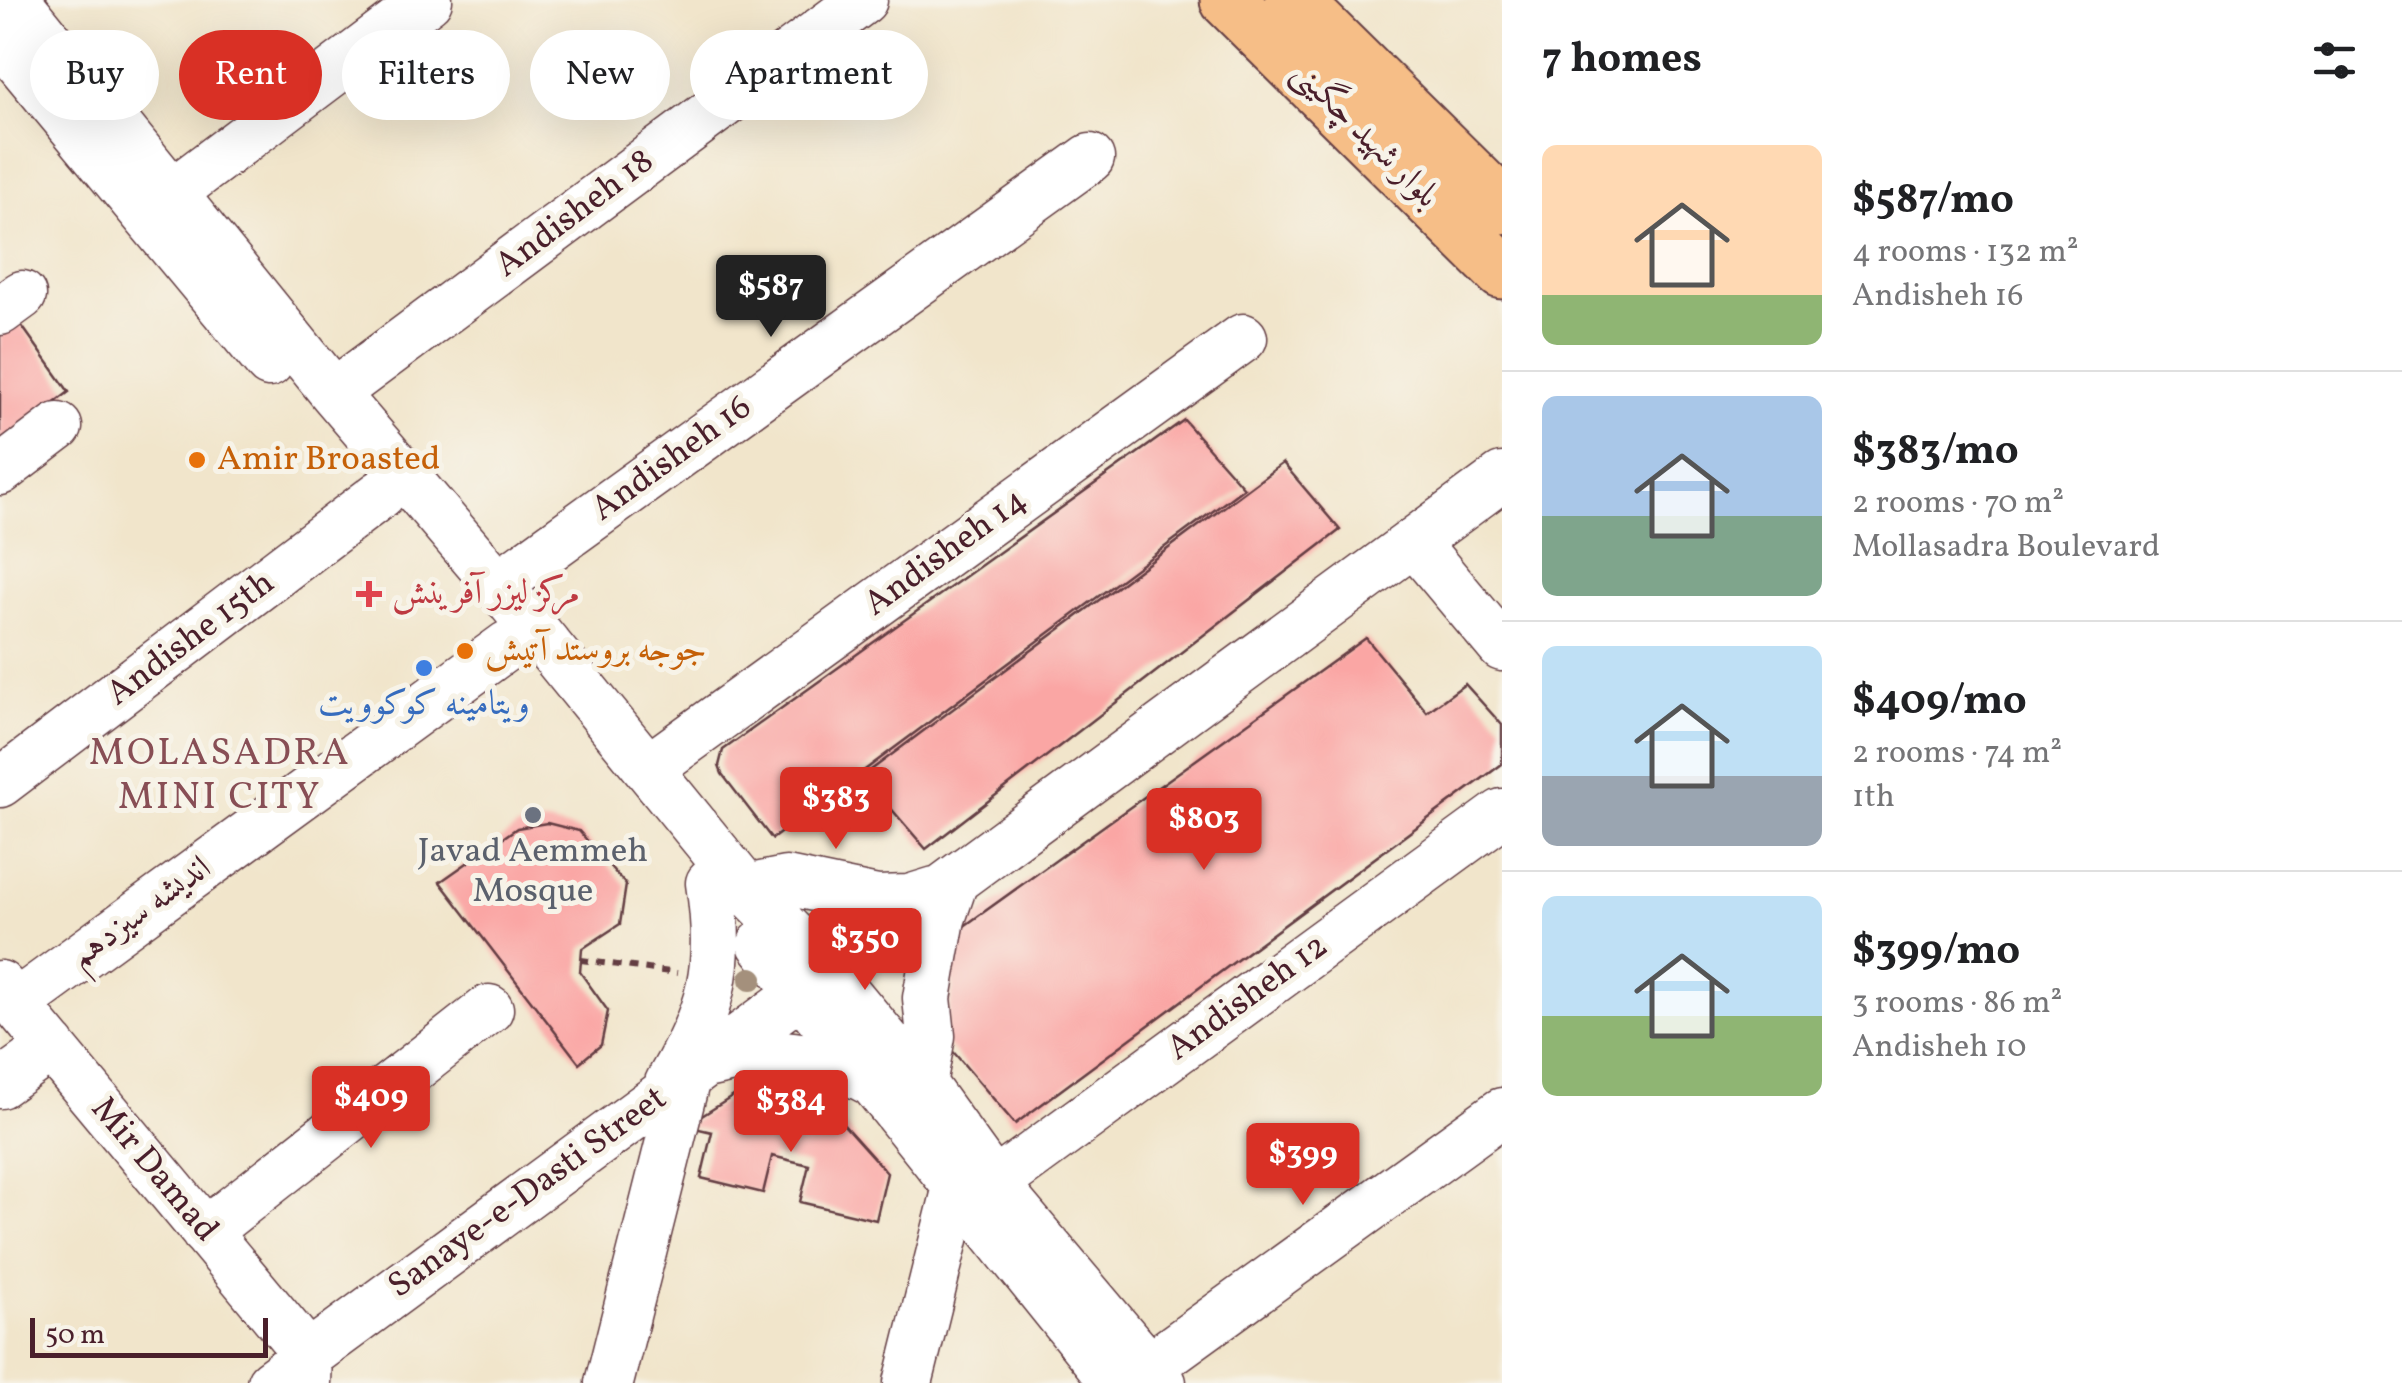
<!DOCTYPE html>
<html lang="en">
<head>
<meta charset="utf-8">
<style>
	:root { --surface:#fff; --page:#f2f2f2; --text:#202124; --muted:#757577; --line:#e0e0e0; --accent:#d93025 }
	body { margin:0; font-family:Vollkorn,Amiri,serif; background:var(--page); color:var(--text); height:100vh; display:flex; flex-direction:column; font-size:38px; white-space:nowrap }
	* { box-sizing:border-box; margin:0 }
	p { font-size:32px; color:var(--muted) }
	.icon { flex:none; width:55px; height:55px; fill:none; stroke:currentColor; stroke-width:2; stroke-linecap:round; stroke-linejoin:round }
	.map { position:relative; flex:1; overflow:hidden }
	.sheet { display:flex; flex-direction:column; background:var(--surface); width:900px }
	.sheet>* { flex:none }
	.hud { position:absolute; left:30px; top:30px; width:950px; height:90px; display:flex; gap:20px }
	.scale { position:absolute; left:30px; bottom:25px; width:238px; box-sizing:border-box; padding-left:10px; border:5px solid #4a1f2b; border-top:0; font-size:28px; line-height:35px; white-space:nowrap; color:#4a1f2b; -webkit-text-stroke:8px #f7f3e8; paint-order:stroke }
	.price { position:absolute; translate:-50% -85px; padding:0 22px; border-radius:10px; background:var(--accent); color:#fff; font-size:32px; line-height:65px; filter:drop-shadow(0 2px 5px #0008) }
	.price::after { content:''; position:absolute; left:50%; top:60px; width:30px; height:22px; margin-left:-15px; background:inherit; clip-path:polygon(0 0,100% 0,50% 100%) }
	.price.active { background:#222; color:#fff }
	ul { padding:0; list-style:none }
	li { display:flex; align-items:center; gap:30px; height:250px; padding:0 40px }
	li+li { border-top:2px solid var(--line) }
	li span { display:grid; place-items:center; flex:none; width:280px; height:200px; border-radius:15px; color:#555 }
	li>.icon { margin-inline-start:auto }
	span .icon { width:120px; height:120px; fill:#fffc; stroke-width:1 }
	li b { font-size:42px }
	h2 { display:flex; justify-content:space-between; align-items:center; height:120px; padding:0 40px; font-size:42px }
	.chip { padding:0 35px; border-radius:45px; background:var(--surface); box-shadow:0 10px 40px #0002; font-size:35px; line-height:90px }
	.chip.active { background:var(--accent); color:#fff }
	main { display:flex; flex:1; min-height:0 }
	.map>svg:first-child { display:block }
	.building { fill:#faa6a4 }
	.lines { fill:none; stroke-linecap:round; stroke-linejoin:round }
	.minor-casing { stroke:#633d43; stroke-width:51 }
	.major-casing { stroke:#633d43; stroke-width:59 }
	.path { stroke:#633d43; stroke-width:6; stroke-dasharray:8 8; stroke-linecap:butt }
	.minor { stroke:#fff; stroke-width:48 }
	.major { stroke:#f6be87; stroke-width:55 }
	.tree { fill:#a4907c }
	.food-dot { fill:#e8710a; stroke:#f7f3e8; stroke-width:4 }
	.health-dot { fill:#e0444e; stroke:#f7f3e8; stroke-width:4 }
	.shop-dot { fill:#3f7fe0; stroke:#f7f3e8; stroke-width:4 }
	.worship-dot { fill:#6b7280; stroke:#f7f3e8; stroke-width:4 }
	.labels { text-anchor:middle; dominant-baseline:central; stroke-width:10; stroke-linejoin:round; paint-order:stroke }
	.street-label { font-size:35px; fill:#4a1f2b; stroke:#f7f3e8 }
	.food-label { font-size:35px; fill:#c56008; stroke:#f7f3e8; text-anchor:start }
	.health-label { font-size:35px; fill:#be3a42; stroke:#f7f3e8; text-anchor:start }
	.shop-label { font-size:35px; fill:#366cbe; stroke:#f7f3e8 }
	.worship-label { font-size:35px; fill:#5b616d; stroke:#f7f3e8 }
	.neighbourhood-label { font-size:38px; letter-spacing:2.5px; fill:#884e55; stroke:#f7f3e8 }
</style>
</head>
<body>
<main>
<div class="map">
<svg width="1502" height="1383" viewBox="0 0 1502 1383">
	<rect width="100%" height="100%" fill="#f7f3e8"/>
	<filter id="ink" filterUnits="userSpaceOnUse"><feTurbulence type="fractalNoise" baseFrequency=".01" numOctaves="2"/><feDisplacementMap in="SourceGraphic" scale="20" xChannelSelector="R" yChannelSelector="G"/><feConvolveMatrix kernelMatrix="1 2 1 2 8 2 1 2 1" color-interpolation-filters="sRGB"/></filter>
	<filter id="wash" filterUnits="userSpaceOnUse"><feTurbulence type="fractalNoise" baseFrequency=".0048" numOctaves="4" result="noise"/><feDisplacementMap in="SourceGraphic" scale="40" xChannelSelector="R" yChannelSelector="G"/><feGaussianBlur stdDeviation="2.25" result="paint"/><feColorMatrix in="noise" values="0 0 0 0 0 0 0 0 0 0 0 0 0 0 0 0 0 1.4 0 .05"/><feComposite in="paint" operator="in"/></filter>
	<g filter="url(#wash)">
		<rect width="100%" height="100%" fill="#f1e5cb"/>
		<g id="blocks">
			<path class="building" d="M17,319l52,73 -69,52v-112z
				M1184,420l60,68 -472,351 -50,-65 -3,-8 4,-16z
				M1283,463l57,67 -414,319 -63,-73z
				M1366,638l61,74 38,-28 37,41v39l-487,360 -71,-83 9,-55 -11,-44z
				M547,823l32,8 47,54 -6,39 -38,25 -2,23 28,39 -7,34 -22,18 -139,-181 77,-54z
				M735,1095l108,29 44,49 -11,47 -76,-18 9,-37 -37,-9 -9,37 -62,-15 11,-46 -26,-6z"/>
		</g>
	</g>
	<g filter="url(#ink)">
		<use href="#blocks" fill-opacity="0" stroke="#633d43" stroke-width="2.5"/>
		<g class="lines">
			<g class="minor-casing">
				<path id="minor" d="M16,0l318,393 164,192 248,304 83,83 93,112 72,100 168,199
					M0,39l269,324
					M147,212l281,-212
					M0,311l22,-16
					M334,393l529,-393
					M0,471l58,-44
					M1414,542l88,105
					M498,585l592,-427
					M649,768l594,-430
					M0,783l381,-289
					M746,889l40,-8 91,19 32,-1 26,-8
					M762,944l353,439
					M0,985l308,370 -1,28
					M16,1004l492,-359
					M710,1063c60,-15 109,-10 162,19
					M669,1083c43,-73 54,-116 41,-200
					M0,1084l52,-37
					M922,1084l9,-48 -4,-38 6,-35 8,-44 13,-38
					M994,1184l508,-371
					M205,1232l284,-223
					M1149,1367l353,-255
					M271,1383l1231,-906
					M609,1383l77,-305
					M908,1383l49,-196"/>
			</g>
			<g class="major-casing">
				<path id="major" d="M1228,0l274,271
					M1293,0l209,206"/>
			</g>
			<path class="path" d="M581,960l96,13"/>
			<use href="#minor" class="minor"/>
			<use href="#major" class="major"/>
		</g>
		<circle class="tree" cx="751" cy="979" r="12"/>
	</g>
	<g class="food-dot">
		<circle cx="197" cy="460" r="10"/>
		<circle cx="465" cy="651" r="10"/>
	</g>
	<path class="health-dot" d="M364 579h10v10h10v10h-10v10h-10v-10h-10v-10h10z"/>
	<circle class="shop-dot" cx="424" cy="668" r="10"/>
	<circle class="worship-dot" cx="533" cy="815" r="10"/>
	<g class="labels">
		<g class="street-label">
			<text transform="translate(1365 135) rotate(45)">بلوار شهید چگینی</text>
			<text transform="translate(575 214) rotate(-37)">Andisheh 18</text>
			<text transform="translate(672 459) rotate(-36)">Andisheh 16</text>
			<text transform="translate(946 553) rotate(-36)">Andisheh 14</text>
			<text transform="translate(191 639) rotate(-37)">Andishe 15th</text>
			<text transform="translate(141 913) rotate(-36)">اندیشه سیزدهم</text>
			<text transform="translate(1248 998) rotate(-36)">Andisheh 12</text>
			<text transform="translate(154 1170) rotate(50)">Mir Damad</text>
			<text transform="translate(528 1193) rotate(-36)">Sanaye-e-Dasti Street</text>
		</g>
		<g class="food-label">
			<text x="217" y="460">Amir Broasted</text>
			<text x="485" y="651">جوجه بروستد آتیش</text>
		</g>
		<g class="health-label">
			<text x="392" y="594">مرکز لیزر آفرینش</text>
		</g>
		<g class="shop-label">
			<text x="424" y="705">ویتامینه کوکوویت</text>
		</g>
		<g class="worship-label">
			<text x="533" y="852">Javad Aemmeh<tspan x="533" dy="40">Mosque</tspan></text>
		</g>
		<g class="neighbourhood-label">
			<text x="220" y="754">MOLASADRA<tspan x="220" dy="44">MINI CITY</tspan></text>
		</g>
	</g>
</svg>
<div class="scale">50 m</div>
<b class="price active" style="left:771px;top:340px">$587</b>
<b class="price" style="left:836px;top:852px">$383</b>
<b class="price" style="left:1204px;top:873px">$803</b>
<b class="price" style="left:865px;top:993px">$350</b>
<b class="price" style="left:371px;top:1151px">$409</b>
<b class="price" style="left:791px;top:1155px">$384</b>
<b class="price" style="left:1303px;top:1208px">$399</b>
<div class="hud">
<a class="chip">Buy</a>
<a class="chip active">Rent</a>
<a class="chip">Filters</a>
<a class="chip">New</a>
<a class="chip">Apartment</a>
</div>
</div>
<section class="sheet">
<h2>7 homes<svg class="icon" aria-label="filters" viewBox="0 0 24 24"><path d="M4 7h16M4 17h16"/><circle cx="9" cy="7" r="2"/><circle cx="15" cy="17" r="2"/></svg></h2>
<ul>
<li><span style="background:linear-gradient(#ffd9b3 75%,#8fb573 0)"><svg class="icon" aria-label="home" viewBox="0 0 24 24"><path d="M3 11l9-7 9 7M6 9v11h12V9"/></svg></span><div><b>$587/mo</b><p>4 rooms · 132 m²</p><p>Andisheh 16</p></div></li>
<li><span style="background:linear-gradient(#a9c7e8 60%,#7fa58c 0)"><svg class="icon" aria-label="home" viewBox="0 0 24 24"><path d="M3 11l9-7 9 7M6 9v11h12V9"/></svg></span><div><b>$383/mo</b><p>2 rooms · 70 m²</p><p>Mollasadra Boulevard</p></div></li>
<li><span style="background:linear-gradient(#bfe0f5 65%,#9aa5b1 0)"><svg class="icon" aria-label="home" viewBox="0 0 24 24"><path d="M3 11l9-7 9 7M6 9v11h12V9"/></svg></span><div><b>$409/mo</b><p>2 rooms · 74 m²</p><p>1th</p></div></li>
<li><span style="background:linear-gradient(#bfe0f5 60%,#8fb573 0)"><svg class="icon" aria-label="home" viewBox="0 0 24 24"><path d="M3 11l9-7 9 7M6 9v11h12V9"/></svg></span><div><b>$399/mo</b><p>3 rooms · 86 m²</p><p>Andisheh 10</p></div></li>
</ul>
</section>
</main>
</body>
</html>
